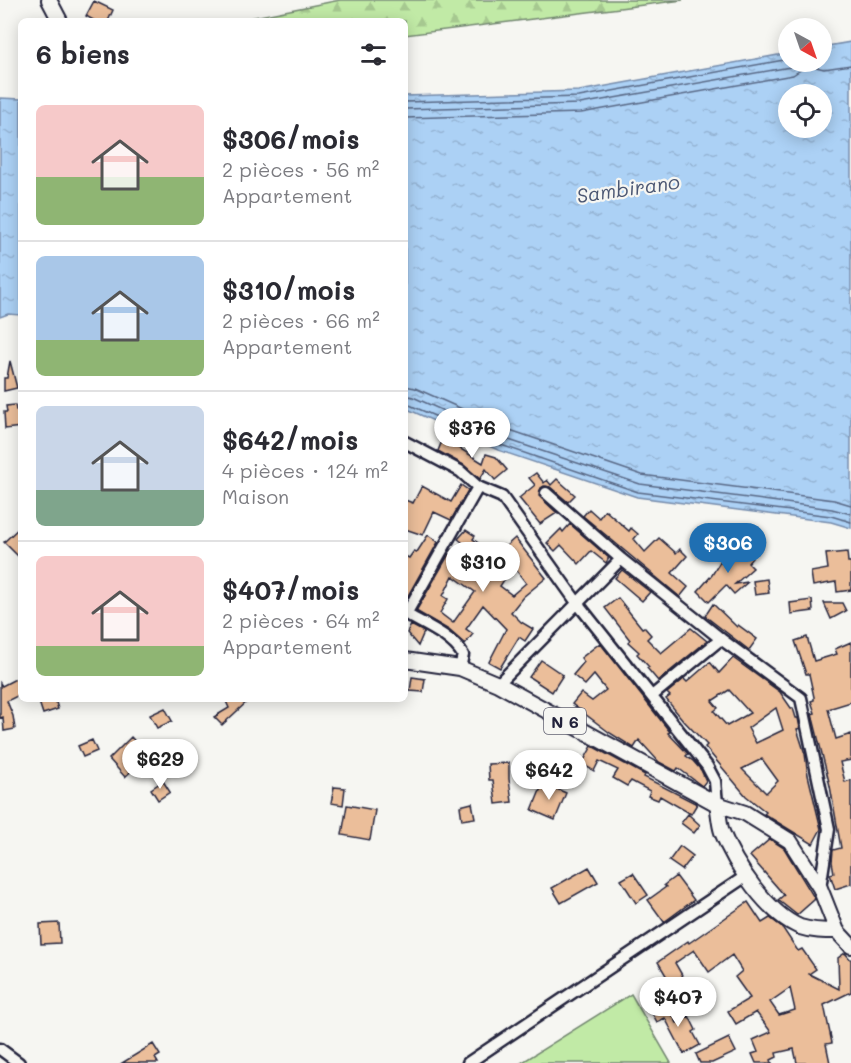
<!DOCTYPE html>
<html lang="fr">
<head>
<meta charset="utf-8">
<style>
	:root { --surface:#fff; --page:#f2f2f3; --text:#2b2b33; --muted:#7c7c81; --line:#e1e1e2; --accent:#1f6fb2 }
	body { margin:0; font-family:Mali,sans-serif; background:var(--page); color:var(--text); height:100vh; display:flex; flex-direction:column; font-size:22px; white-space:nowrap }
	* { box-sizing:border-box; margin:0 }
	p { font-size:20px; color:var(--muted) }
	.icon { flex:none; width:33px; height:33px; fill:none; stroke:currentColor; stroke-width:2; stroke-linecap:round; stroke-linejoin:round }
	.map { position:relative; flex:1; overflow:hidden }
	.drawer { position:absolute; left:18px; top:18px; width:390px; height:684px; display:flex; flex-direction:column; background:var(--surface); border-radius:9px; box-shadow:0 3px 15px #0003 }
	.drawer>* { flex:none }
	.needle { width:39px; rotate:140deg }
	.controls { position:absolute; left:778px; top:18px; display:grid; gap:12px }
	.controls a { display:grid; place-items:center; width:54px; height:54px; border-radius:50%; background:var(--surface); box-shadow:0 3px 15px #0003; font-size:30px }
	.price { position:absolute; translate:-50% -51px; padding:0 14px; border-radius:21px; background:#fff; color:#222; font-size:20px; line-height:39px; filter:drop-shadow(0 2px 3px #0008) }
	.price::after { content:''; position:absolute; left:50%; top:36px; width:18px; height:14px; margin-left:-9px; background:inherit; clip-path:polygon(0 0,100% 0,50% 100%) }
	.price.selected { background:var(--accent); color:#fff }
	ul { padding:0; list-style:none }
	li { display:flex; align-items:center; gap:18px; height:150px; padding:0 18px }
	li+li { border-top:2px solid var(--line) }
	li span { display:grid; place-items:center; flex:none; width:168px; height:120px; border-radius:9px; color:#555 }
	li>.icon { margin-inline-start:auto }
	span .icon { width:72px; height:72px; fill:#fffc; stroke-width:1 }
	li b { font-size:26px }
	h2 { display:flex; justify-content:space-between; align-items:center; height:72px; padding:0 18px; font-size:26px }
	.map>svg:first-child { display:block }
	.forest { fill:url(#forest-firs); stroke:#728670; stroke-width:1.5 }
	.park { fill:#c1eaa6; stroke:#728670; stroke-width:1.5 }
	.water { fill:url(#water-ripples); stroke:#758bab; stroke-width:1.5; fill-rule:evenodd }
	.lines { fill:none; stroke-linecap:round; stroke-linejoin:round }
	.shore { stroke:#596885; stroke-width:1.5 }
	.building { fill:#ebbe9a; stroke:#22223b; stroke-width:1.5; fill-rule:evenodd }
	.minor-casing { stroke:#22223b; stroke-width:15 }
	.major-casing { stroke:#22223b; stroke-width:18 }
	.minor { stroke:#f6f6f2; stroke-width:10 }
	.major { stroke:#f6f6f2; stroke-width:14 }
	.labels { text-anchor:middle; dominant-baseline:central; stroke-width:4.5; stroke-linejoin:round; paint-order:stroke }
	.shield { fill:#f6f6f2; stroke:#626272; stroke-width:1.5 }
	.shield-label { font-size:16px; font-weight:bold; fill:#22223b }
	.water-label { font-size:20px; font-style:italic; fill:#4b5773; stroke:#f6f6f2 }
</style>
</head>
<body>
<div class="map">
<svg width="851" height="1063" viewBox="0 0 851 1063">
	<defs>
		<pattern id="forest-firs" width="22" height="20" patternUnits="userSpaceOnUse" patternTransform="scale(1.5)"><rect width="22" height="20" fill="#c1eaa6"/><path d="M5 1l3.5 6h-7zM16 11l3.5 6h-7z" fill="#a6c890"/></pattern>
		<pattern id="water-ripples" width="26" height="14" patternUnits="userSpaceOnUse" patternTransform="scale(1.5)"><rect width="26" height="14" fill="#acd1f5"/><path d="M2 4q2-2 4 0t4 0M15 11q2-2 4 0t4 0" fill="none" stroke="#94b3d3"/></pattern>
	</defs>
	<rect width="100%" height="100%" fill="#f6f6f2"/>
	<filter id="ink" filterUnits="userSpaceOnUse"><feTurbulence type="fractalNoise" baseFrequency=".0167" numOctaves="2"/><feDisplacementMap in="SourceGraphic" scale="12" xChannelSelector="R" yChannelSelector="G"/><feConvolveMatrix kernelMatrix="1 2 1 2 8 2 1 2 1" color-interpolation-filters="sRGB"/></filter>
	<g filter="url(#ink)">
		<path class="forest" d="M340,0h343l-278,35v-14h-171z"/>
		<path class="park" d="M631,994l40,69h-150z"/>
		<path class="water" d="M851,42v486l-20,-6 -194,-25 -139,-47 -93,-42v-312l174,-5 210,-38v9h33v-15zM789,94h33v34h-33z
			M0,98l21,1v216l-13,-1 -8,3z"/>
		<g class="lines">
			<path class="shore" d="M405,102l174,-5 210,-38
				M405,109l175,-5 210,-37 9,-5
				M405,118l176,-5 212,-38 15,-10 16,4 27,-4
				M405,386l10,2 92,41 135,46 192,25 17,5
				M405,395l8,2 90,41 137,46 192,25 19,5
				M405,403l96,42 137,47 193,24 20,6"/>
		</g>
		<path class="building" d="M94,1l19,9 -5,11h-13l-9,-5z
			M10,361l7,27 -13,3v-13h3z
			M15,405l1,5h5v17l-16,2 -1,-17h3l-1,-6z
			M444,436l17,5 -2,7 24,15 3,-9 10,3 11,13 -12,10 -9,-11 -6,10 -16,-14 -26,-14z
			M536,473l8,10 3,-3 4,5 6,-6 18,16 -7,7 -18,-15 -6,-1 -3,2 -2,8 18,17 -17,11 -21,-26 16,-13 -6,-7z
			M461,485l7,5 -17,30 -17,-8 -11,23 -18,-6v-29l8,3 9,-17 29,16z
			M589,509l10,9 6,-8 24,21 2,-3 7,6 -4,5 11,13 14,-14 17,15 4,-4 7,7 -15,17 16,14 -8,10 -97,-81z
			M570,524l39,34 -3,5 -15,-12 -12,13 -18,-19 -6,6 -8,-8 14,-14 2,3z
			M21,526v33l-17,-17z
			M466,530l9,6 -2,3 22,17 20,-18 31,40 -23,19 -12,15 10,10 12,7 -8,12 -6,-4 -19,31 -11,-6 17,-33 -23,-24 -17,24 7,5 -8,10 -16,-14 -33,-19 33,-57 20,15 10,-14 -21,-16zM513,566l13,17 -14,12 -12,-9zM453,576l22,16 -22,31 -13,-10 8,-14 -5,-3z
			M428,535l10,7 -33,59v-45l4,2 5,-7 3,1z
			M734,546l18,12 -4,5 5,5 -18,16 13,-2 -14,12 -8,-9 -17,17 -11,-11 14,-16 14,-23 3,1z
			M847,552l1,10h3v28l-14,2 -1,-10 -23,4 -2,-14 17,-3 -2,-15z
			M622,570l28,22 -8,9 -27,-23z
			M767,579l2,14 -14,2 -2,-14z
			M618,598l24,30 2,-1 7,8 -4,4 14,14 30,-25 16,13 -49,40 -11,-13 2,-1 -12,-13 2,-2 -11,-10 2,-2 -25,-32z
			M812,600l1,11 -22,3 -1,-11z
			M824,603h18l4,8 -15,8z
			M713,604l24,23 1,-2 19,14 -8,11 -44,-34z
			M411,625l13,7 -6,14 -11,-13z
			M807,637l7,24 23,-7 -2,-5 16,-7v60l-23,7 8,30 15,-5v26l-11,2 5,20 6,-2v104l-16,5 -5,-15 4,-1 -2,-11 1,-12 8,-2 -11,-62 -18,-72 3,-1 -4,-12 3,-1v-3l-5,-23h-3l-11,-33z
			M600,643l70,89 -2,1 20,21 -2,2 7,5 8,9 5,11 -4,5 -24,-18 -2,3 -17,-9 -20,-22 -5,8 -24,-15 -38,-29 9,-11 11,8 14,-11 -12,-15 -9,10 -12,-10 11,-13 -3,-4z
			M733,658l47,34 11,16h2l3,10h2l2,10 -3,1 8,25 3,21 13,54 -8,15 -49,-30 2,-2 -20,-16 -41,-49 2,-2 -24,-25 -17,-21 4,-3 -3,-3 17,-14 3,3 23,-20 9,11zM729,690l21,23 -23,13 -13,-15 4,-3 -6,-7zM776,708l7,22 -27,13 -8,-15zM762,759l16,22 -12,12 -24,-24z
			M541,660l22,15 -11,17 -23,-15z
			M21,676v18l-14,7 6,15 2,13 -11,2 -1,-14 -3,1v-35l2,3z
			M412,677l13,2 -2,13 -13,-1z
			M38,699h17l3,10 -15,5z
			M225,699h25l-28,26 -8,-8 15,-9z
			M165,708l7,13 -15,7 -7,-13z
			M131,737l17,18 -23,22 -16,-18z
			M92,740l5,11 -14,6 -5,-11z
			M592,746l53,29 -1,2 53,27 -6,10 -31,-18 -2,4 -10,-4 2,-5 -19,-10 -4,5 -14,-8 5,-8 -19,-9 -5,10 -12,-7z
			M509,763v16l3,23 -16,2 -3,-24h-4l-1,-16z
			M163,781l7,11 -12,8 -7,-11z
			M543,783l23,10 -11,27 -23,-10z
			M334,787l11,1 -2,17 -12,-2z
			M472,803l3,15 -13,2 -2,-14z
			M347,805l28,5 -5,30 -28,-5z
			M688,814l12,11 -6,8 -13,-10z
			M770,839l14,9 31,51 -18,16 -19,-15 6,-5 -34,-39z
			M680,846l13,10 -11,14 -13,-9z
			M589,867l9,15 -37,21 -9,-15z
			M633,873l15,22 -12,8 -15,-23z
			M676,876l18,24 -30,22 -16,-22 18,-13 -2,-2z
			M748,902l14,21 8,-5 12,9 16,24 4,-2 14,20 -7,5 30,15 -1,-31 7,-5 6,7v32l-27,13 8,38 -6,1 4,19h-33l-3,-14 -18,4 1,4 -6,3 1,3h-16l-4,-9 6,-2 -5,-12 18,-8 -15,-20 -20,12 -8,-13 22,-13 -15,-21 7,-6 -10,-16 -23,17 -15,-22 -19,13 11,19 -12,7 -16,-27 30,-21 1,2zM790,988l5,22 -16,5 -9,-13z
			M59,923l1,20 -19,1 -1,-20z
			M666,1003l11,20 12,-7 7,14 -3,2 7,13 -16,9 -19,-36 -8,4 -6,-11z
			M729,1038l7,14 -24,11h-12l-4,-9z
			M153,1044l7,11 -5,3 3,5h-36z"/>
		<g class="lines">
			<g class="minor-casing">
				<path id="minor" d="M405,442l55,29 18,16
					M546,493l75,66 100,80
					M460,668l3,-13c-11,-19 -38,-30 -57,-41l72,-127 24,10 76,107 129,162 8,15 2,23
					M498,684l123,-125
					M652,696l69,-57 80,59 28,131 -9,59
					M0,1049l19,14
					M468,1063l278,-187"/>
			</g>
			<g class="major-casing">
				<path id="major" d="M49,0l11,21
					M405,660l55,8 38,16 219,120 28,9 45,28 30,47 17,43 14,15
					M717,804c2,9 2,20 5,28 13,33 45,81 78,95 12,4 24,4 37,4"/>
			</g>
			<use href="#minor" class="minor"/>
			<use href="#major" class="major"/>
		</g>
	</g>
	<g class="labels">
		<rect class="shield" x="544" y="708" width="42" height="26" rx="4.5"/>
		<g class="shield-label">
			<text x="565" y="721">N 6</text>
		</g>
		<g class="water-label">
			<text transform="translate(628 188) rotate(-8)">Sambirano</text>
		</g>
	</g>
</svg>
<div class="controls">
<a><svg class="needle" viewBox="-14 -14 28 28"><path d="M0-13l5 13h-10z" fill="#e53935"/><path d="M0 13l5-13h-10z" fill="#7c7c81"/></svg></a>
<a><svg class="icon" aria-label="locate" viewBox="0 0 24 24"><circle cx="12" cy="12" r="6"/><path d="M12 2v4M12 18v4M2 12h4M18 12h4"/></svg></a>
</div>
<b class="price" style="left:472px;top:459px">$376</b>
<b class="price selected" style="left:728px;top:574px">$306</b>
<b class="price" style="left:483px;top:593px">$310</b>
<b class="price" style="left:160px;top:790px">$629</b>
<b class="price" style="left:549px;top:801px">$642</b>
<b class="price" style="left:678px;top:1028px">$407</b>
<section class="drawer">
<h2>6 biens<svg class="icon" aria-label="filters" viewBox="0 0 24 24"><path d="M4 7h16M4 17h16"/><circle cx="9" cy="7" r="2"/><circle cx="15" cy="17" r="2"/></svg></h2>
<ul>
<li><span style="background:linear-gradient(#f6c9c9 60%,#8fb573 0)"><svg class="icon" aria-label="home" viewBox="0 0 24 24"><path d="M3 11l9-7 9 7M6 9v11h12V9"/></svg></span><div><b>$306/mois</b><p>2 pièces · 56 m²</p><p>Appartement</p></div></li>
<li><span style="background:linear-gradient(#a9c7e8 70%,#8fb573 0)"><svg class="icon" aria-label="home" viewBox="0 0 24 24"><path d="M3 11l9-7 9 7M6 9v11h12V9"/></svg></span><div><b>$310/mois</b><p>2 pièces · 66 m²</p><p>Appartement</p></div></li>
<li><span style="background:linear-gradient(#c9d6e8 70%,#7fa58c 0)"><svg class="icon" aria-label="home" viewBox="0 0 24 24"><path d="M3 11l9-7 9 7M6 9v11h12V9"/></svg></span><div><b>$642/mois</b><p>4 pièces · 124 m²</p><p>Maison</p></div></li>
<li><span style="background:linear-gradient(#f6c9c9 75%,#8fb573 0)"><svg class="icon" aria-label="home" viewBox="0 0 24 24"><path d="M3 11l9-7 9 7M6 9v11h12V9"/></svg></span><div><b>$407/mois</b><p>2 pièces · 64 m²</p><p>Appartement</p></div></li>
</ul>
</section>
</div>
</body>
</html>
